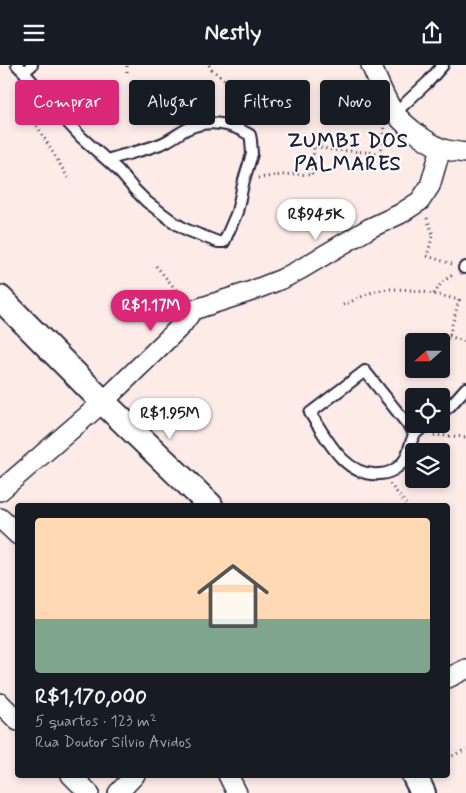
<!DOCTYPE html>
<html lang="pt">
<head>
<meta charset="utf-8">
<style>
	:root { --surface:#171b24; --page:#242831; --text:#f1f3f6; --muted:#9ea1a6; --line:#363941; --accent:#db2777 }
	body { margin:0; font-family:Mynerve,sans-serif; background:var(--page); color:var(--text); height:100vh; display:flex; flex-direction:column; font-size:19px; white-space:nowrap }
	* { box-sizing:border-box; margin:0 }
	p { font-size:16px; color:var(--muted) }
	.icon { flex:none; width:28px; height:28px; fill:none; stroke:currentColor; stroke-width:2; stroke-linecap:round; stroke-linejoin:round }
	.map { position:relative; flex:1; overflow:hidden }
	.sheet { position:absolute; left:15px; top:438px; width:435px; height:275px; display:flex; flex-direction:column; background:var(--surface); border-radius:5px; box-shadow:0 2px 8px #0003 }
	.sheet>* { flex:none }
	.banner { position:absolute; left:15px; top:15px; width:436px; height:45px; display:flex; gap:10px }
	.needle { width:32px; rotate:249deg }
	.buttons { position:absolute; left:405px; top:268px; display:grid; gap:10px }
	.buttons a { display:grid; place-items:center; width:45px; height:45px; border-radius:5px; background:var(--surface); box-shadow:0 2px 8px #0003; font-size:25px }
	.price { position:absolute; translate:-50% -42px; padding:0 11px; border-radius:18px; background:#fff; color:#222; font-size:16px; line-height:32px; filter:drop-shadow(0 1px 2px #0008) }
	.price::after { content:''; position:absolute; left:50%; top:30px; width:15px; height:11px; margin-left:-8px; background:inherit; clip-path:polygon(0 0,100% 0,50% 100%) }
	.price.current { background:var(--accent); color:#fff }
	ul { padding:0; list-style:none }
	li { display:grid; align-content:center; gap:10px; height:265px; padding:0 20px }
	li+li { border-top:1px solid var(--line) }
	li span { display:grid; place-items:center; height:155px; border-radius:5px; color:#555 }
	li>.icon { margin-inline-start:auto }
	span .icon { width:90px; height:90px; fill:#fffc; stroke-width:1 }
	li b { font-size:21px }
	.pill { padding:0 18px; border-radius:5px; background:var(--surface); box-shadow:0 2px 8px #0003; font-size:18px; line-height:45px }
	.pill.current { background:var(--accent); color:#fff }
	header { display:flex; justify-content:space-between; align-items:center; height:65px; padding:0 20px; background:var(--surface); font-size:22px; font-weight:700 }
	.map>svg:first-child { display:block }
	.lines { fill:none; stroke-linecap:round; stroke-linejoin:round }
	.service-casing { stroke:#22223b; stroke-width:14 }
	.minor-casing { stroke:#22223b; stroke-width:22 }
	.tertiary-casing { stroke:#22223b; stroke-width:28 }
	.path { stroke:#22223b; stroke-width:3; stroke-dasharray:1 4; stroke-linecap:butt }
	.service { stroke:#fff; stroke-width:10 }
	.minor { stroke:#fff; stroke-width:19 }
	.tertiary { stroke:#fff; stroke-width:24 }
	.labels { text-anchor:middle; dominant-baseline:central; stroke-width:4; stroke-linejoin:round; paint-order:stroke }
	.district-label { font-size:20px; font-weight:bold; letter-spacing:1px; fill:#22223b; stroke:#fff }
</style>
</head>
<body>
<header><svg class="icon" aria-label="menu" viewBox="0 0 24 24"><path d="M4 6h16M4 12h16M4 18h16"/></svg>Nestly<svg class="icon" aria-label="share" viewBox="0 0 24 24"><path d="M12 15V3M7 8l5-5 5 5M5 13v7h14v-7"/></svg></header>
<div class="map">
<svg width="466" height="728" viewBox="0 0 466 728">
	<rect width="100%" height="100%" fill="#fdebe8"/>
	<filter id="ink" filterUnits="userSpaceOnUse"><feTurbulence type="fractalNoise" baseFrequency=".02" numOctaves="2"/><feDisplacementMap in="SourceGraphic" scale="10" xChannelSelector="R" yChannelSelector="G"/><feConvolveMatrix kernelMatrix="1 2 1 2 8 2 1 2 1" color-interpolation-filters="sRGB"/></filter>
	<g filter="url(#ink)">
		<g class="lines">
			<g class="service-casing">
				<path id="service" d="M17,0l7,7 32,38 25,27 37,33 16,19 13,13 28,21 12,7 31,12h6l1,-2 12,-28 7,-32 8,-26 -1,-14 -1,-5c-19,-12 -42,-16 -63,-6 -8,4 -15,10 -24,14 -17,7 -37,11 -56,17
					M24,7l8,-7
					M395,48l33,-31 15,-17
					M464,203l2,-1
					M441,348l9,-7 16,-18
					M415,369l-50,-63 -55,42c16,24 34,64 69,61 9,0 18,-5 24,-12 7,-8 6,-20 12,-28 4,-4 9,-7 12,-10"/>
			</g>
			<g class="minor-casing">
				<path id="minor" d="M371,0c7,16 13,32 22,46 10,13 34,32 50,38 7,2 15,3 23,4
					M0,426l103,-89 79,-77 11,-15 56,-18 33,-13 19,-10 69,-41 30,-14 20,-13 10,-15 11,-38
					M0,453l18,17
					M448,613l18,-9
					M0,638l18,18
					M71,710l18,18
					M228,710l9,18
					M118,728l17,-18"/>
			</g>
			<g class="tertiary-casing">
				<path id="tertiary" d="M0,233l103,104 107,103
					M414,710l9,18"/>
			</g>
			<path class="path" d="M209,0l3,5 25,19
				M127,7v-7
				M35,37l-8,7 41,69
				M258,113l33,-4 21,1 2,-29 18,4 49,3 3,-26
				M427,153l6,16 -6,22 25,8
				M156,201l27,32
				M434,229l8,-12 12,-8
				M343,240c11,-4 22,-11 33,-14 24,-6 59,3 83,9l-10,36 -8,17
				M449,271l17,6
				M434,370l32,2
				M390,419l16,20
				M448,693l18,-9"/>
			<use href="#service" class="service"/>
			<use href="#minor" class="minor"/>
			<use href="#tertiary" class="tertiary"/>
		</g>
	</g>
	<g class="labels">
		<g class="district-label">
			<text x="348" y="76">ZUMBI DOS<tspan x="348" dy="23">PALMARES</tspan></text>
		</g>
	</g>
</svg>
<div class="buttons">
<a><svg class="needle" viewBox="-14 -14 28 28"><path d="M0-13l5 13h-10z" fill="#e53935"/><path d="M0 13l5-13h-10z" fill="#9ea1a6"/></svg></a>
<a><svg class="icon" aria-label="locate" viewBox="0 0 24 24"><circle cx="12" cy="12" r="6"/><path d="M12 2v4M12 18v4M2 12h4M18 12h4"/></svg></a>
<a><svg class="icon" aria-label="layers" viewBox="0 0 24 24"><path d="M12 4l9 5-9 5-9-5zM3 14l9 5 9-5"/></svg></a>
</div>
<b class="price" style="left:316px;top:176px">R$945K</b>
<b class="price current" style="left:151px;top:267px">R$1.17M</b>
<b class="price" style="left:170px;top:375px">R$1.95M</b>
<div class="banner">
<a class="pill current">Comprar</a>
<a class="pill">Alugar</a>
<a class="pill">Filtros</a>
<a class="pill">Novo</a>
</div>
<section class="sheet">
<ul>
<li><span style="background:linear-gradient(#ffd9b3 65%,#7fa58c 0)"><svg class="icon" aria-label="home" viewBox="0 0 24 24"><path d="M3 11l9-7 9 7M6 9v11h12V9"/></svg></span><div><b>R$1,170,000</b><p>5 quartos · 123 m²</p><p>Rua Doutor Silvio Avidos</p></div></li>
</ul>
</section>
</div>
</body>
</html>
